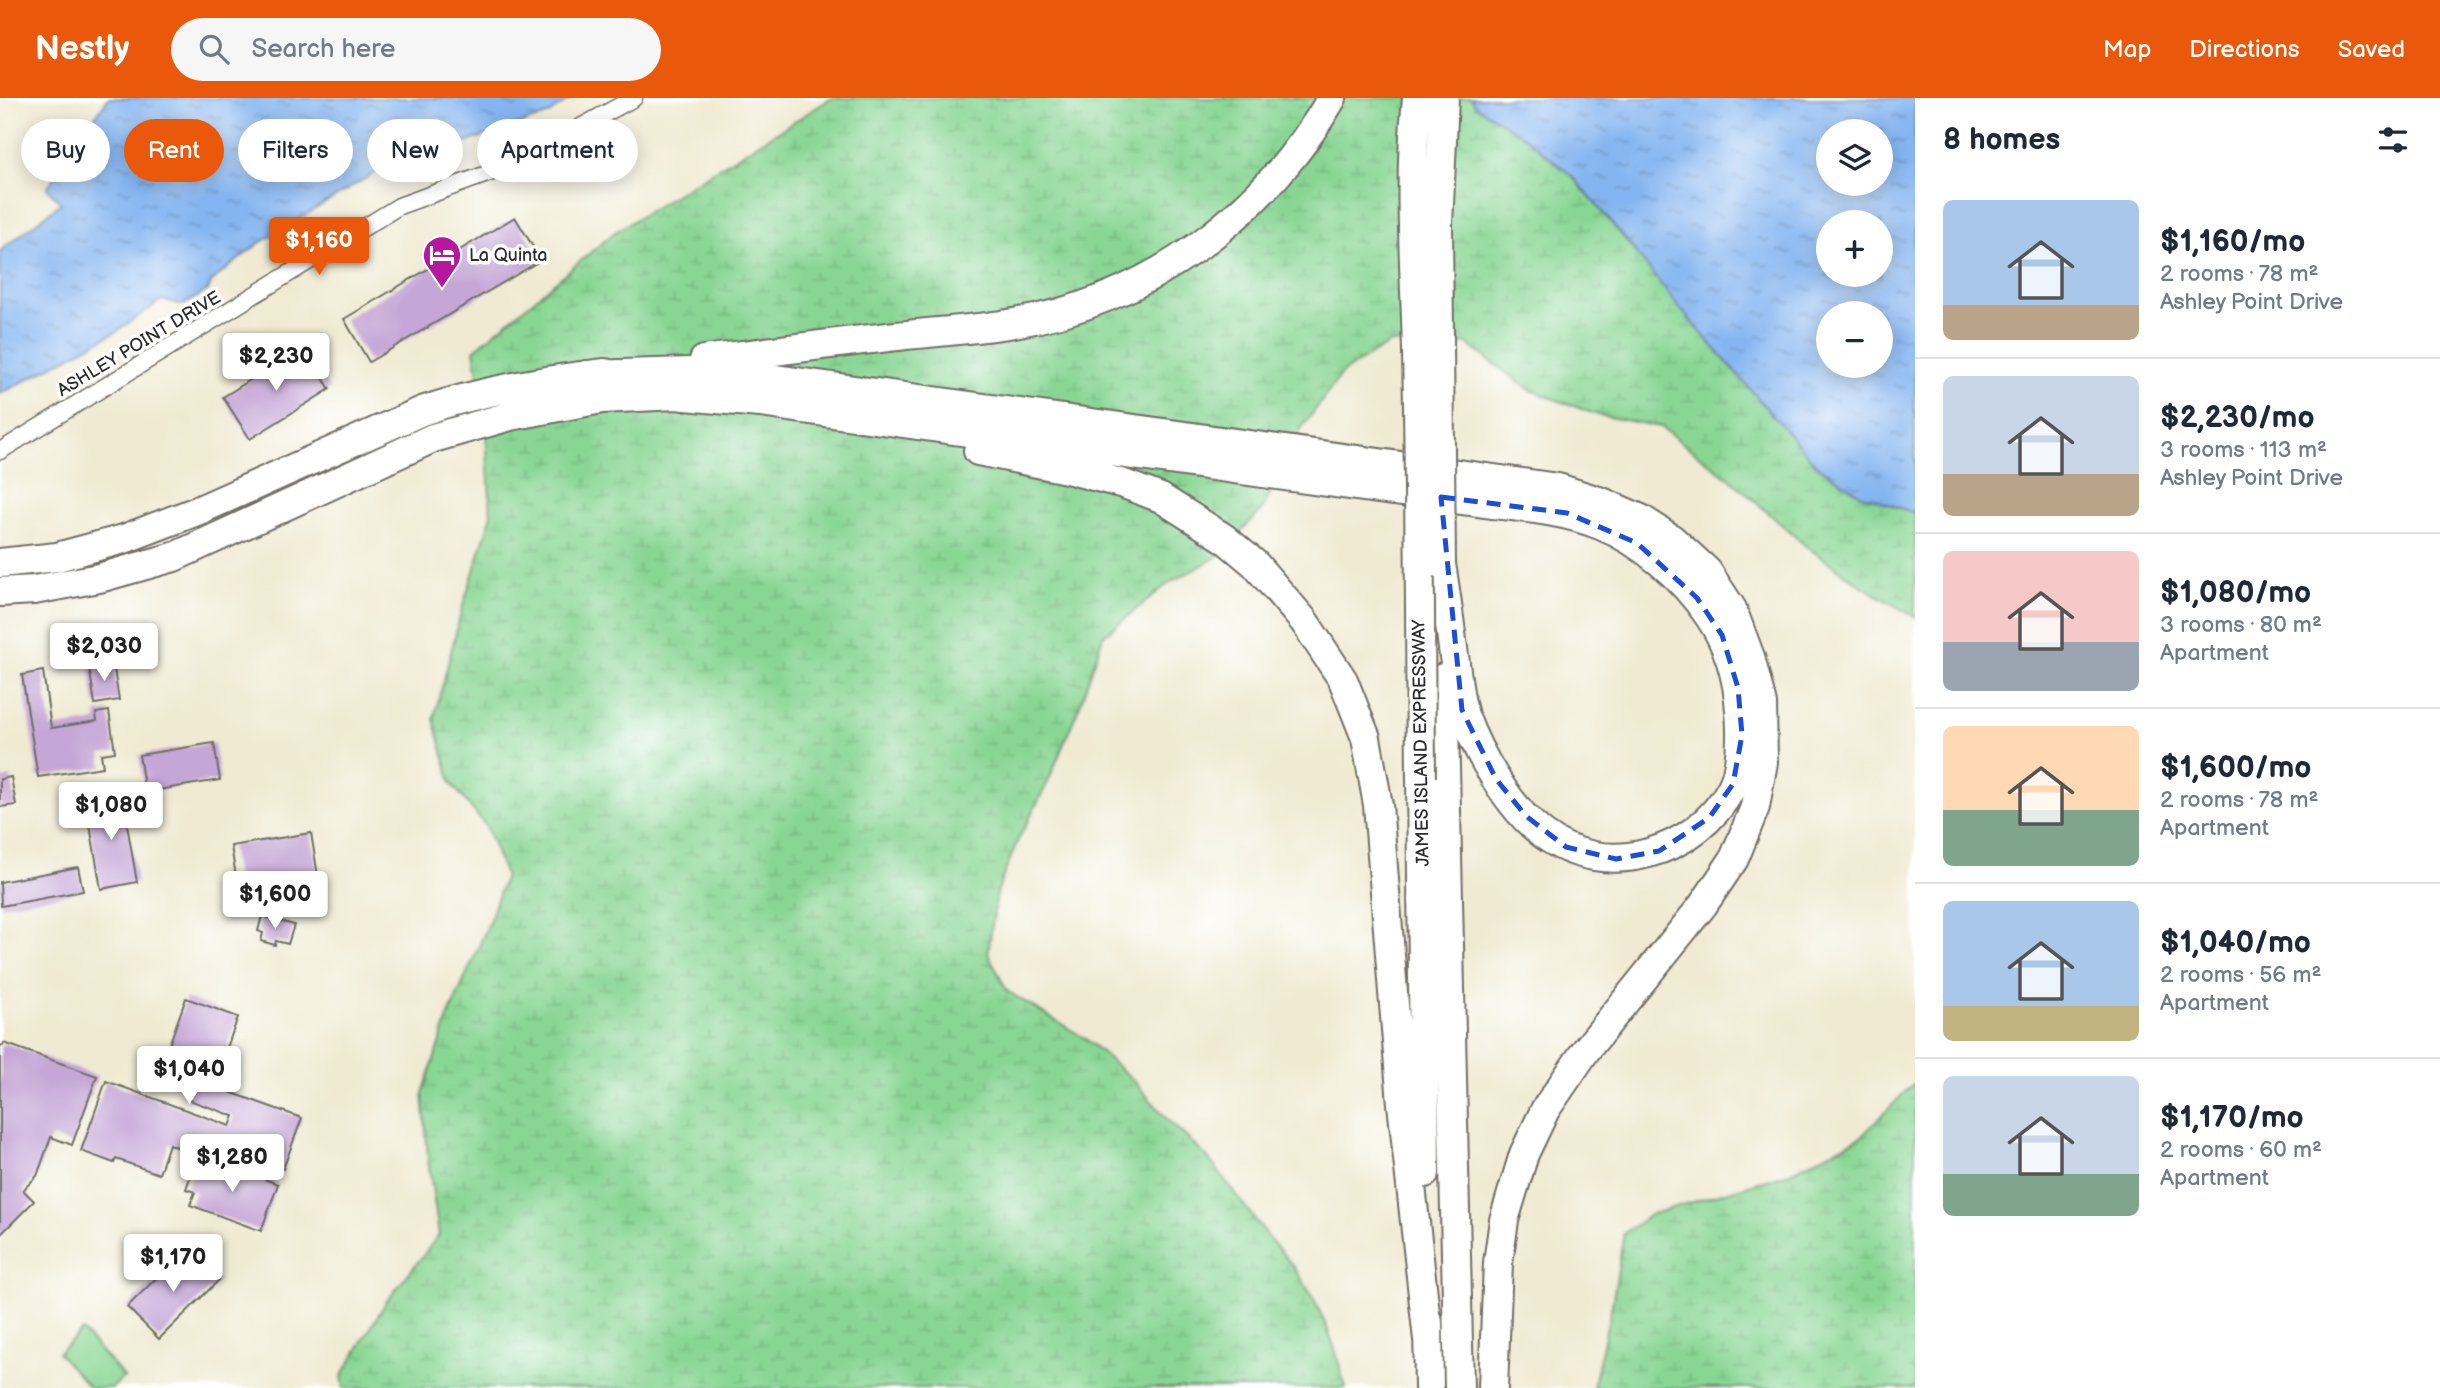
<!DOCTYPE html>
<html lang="en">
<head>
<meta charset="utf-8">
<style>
	:root { --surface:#fff; --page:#f6f6f7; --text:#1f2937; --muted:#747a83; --line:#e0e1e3; --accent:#ea580c }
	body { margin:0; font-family:"Balsamiq Sans",sans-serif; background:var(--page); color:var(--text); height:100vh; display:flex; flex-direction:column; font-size:26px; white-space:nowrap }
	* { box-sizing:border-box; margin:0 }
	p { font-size:23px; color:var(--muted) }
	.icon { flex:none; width:38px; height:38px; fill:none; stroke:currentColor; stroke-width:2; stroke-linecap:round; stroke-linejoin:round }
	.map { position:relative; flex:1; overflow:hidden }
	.sheet { display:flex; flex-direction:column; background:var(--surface); width:525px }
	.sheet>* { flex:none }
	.guide { position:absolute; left:21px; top:21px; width:665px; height:63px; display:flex; gap:14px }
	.fabs { position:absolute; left:1816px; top:21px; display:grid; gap:14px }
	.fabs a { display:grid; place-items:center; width:77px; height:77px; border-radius:50%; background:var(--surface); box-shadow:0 4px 18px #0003; font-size:35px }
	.price { position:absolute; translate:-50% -60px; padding:0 16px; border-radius:7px; background:#fff; color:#222; font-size:23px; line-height:46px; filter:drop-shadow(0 2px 4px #0008) }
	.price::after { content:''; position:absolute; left:50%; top:42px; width:21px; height:16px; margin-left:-10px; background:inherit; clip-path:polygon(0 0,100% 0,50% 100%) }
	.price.on { background:var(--accent); color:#fff }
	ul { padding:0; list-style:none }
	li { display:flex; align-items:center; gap:21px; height:175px; padding:0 28px }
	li+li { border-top:2px solid var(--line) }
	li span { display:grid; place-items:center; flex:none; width:196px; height:140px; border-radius:10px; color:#555 }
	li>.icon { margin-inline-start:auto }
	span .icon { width:84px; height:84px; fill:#fffc; stroke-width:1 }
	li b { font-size:30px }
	h2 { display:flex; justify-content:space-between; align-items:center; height:84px; padding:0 28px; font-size:30px }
	.chip { padding:0 24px; border-radius:32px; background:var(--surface); box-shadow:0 4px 18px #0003; font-size:24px; line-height:63px }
	.chip.on { background:var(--accent); color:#fff }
	header { display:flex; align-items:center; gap:42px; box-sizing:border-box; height:98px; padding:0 35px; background:var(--accent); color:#fff }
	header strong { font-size:33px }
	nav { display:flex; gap:38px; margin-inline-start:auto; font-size:24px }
	.search { width:490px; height:63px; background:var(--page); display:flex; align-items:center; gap:18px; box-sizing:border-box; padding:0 24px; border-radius:38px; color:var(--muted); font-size:26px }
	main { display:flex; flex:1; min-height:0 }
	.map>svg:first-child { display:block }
	.wetland { fill:url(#wetland-marsh); stroke:#5a8060; stroke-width:2 }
	.pitch { fill:#89d694; stroke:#5a8060; stroke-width:2 }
	.water { fill:url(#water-ripples); stroke:#58708e; stroke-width:2; fill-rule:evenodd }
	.building { fill:#c5a7d7 }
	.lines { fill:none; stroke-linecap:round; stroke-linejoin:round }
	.street-casing { stroke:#706e65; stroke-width:19 }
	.highway-casing { stroke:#706e65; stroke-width:32 }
	.street { stroke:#fff; stroke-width:16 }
	.highway { stroke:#fff; stroke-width:28 }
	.highway-bridge-casing { stroke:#706e65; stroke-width:32; stroke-linecap:butt }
	.highway-bridge { stroke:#fff; stroke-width:28 }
	.marked { fill:none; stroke:#1d4ed8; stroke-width:5; stroke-dasharray:14 9; stroke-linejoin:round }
	.labels { text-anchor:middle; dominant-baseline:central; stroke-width:7; stroke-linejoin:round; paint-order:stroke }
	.poi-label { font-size:18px; fill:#2b2b2b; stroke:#fff; text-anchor:start }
	.street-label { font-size:18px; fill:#2b2b2b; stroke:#fff }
</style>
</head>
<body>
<header>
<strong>Nestly</strong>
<div class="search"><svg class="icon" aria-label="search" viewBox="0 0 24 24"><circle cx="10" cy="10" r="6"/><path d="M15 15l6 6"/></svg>Search here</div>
<nav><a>Map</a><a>Directions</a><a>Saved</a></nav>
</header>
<main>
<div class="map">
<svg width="1915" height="1290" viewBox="0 0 1915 1290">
	<defs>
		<pattern id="wetland-marsh" width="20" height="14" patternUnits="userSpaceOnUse" patternTransform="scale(1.75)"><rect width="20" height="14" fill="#89d694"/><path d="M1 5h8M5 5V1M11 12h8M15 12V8" fill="none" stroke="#76b880"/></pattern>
		<pattern id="water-ripples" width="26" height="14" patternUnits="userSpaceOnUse" patternTransform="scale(1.75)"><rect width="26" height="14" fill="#85b5f0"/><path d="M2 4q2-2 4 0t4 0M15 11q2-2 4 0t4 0" fill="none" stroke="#6d93c3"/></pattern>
	</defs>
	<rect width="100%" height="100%" fill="#fff"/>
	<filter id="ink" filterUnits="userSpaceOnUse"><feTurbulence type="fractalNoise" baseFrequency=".0143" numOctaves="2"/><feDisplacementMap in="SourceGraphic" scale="14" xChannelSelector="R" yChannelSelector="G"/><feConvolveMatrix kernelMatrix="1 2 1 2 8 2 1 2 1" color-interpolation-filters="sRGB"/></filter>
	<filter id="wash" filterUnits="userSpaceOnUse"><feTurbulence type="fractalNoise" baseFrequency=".00686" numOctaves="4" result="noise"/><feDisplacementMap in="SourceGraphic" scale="28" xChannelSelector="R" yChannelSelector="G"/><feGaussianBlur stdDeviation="1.57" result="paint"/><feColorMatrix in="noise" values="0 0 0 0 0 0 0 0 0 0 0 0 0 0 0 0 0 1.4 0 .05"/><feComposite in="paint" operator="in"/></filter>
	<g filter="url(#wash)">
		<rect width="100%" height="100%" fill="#f0ead2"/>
		<path class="wetland" d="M832,0h639l5,8 50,32 46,38 200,239 90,80 53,18v104l-50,-29 -58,-41 -77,-68 -69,-52 -63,-12 -68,-25 -63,-46 -77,-1 -47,29 -42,57 -38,80 -48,49 -46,25 -66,53 -22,66 -33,80 -31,60 -20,50 -9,61 19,38 79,48 46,40 37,42 39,37 64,84c38,38 63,94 73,146h-1001l-2,-12 44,-74 53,-67 -11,-76 -5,-66 26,-78 39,-90 17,-49 -19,-50 -35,-43 -17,-65 28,-109 29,-92 -5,-85 -12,-82 141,-118z
			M1915,984v306h-322l19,-83 12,-72 28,-19 134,-40 75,-37z"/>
		<path class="pitch" d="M82,1233l42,46 -12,11h-22l-32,-35z"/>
		<path class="water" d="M108,0h464l-25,17 -174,59 -115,70 -46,37 -4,9 -24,15 -22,-5 -48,33 -114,61v-143l61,-48 -14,-15z
			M1471,0h444v415l-53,-18 -46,-30 -138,-159 -56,-71 -50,-59 -46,-38 -50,-32zM1829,33h52v53h-52zM1829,124h52v53h-52zM1829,215h52v53h-52z"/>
		<g id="blocks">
			<path class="building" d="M515,119l26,43 -172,102 -25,-43z
				M303,249l27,42 -80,50 -27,-42z
				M113,565l6,37 -24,4 -6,-38z
				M43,573l8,57 46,-7 -1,-8 13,-2 6,41 -14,2 2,13 -65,10 -16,-102z
				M214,645l6,37 -75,12 -6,-37z
				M11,679l5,28 -16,2v-28z
				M122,698l15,86 -36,7 -15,-87z
				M311,735l9,55 -80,13 -9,-55z
				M78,769l5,24 -82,15 -1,-24z
				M262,818l32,9 -6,19 -12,-3 -1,4 -14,-4 2,-8 -5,-2z
				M186,900l52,19 -25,69 89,32 -19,51 -95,-34 -6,14 -13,-5 -10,30 -43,-15 -2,4 -33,-12 25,-70 124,45 4,-10 -48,-17 9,-25 -32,-12z
				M4,945l93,33 -25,69 -21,-8 -14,39 -14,14 11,11 -34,34v-190l3,1z
				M215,1063l63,23 -17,47 -71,-26 5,-13 -9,-3 7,-20 9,3 3,-8 8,3z
				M187,1150l32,32 -60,59 -32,-32z"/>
		</g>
	</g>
	<g filter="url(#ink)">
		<use href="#blocks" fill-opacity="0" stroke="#706e65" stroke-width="2"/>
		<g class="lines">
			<g class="street-casing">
				<path id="street" d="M0,353l399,-245 110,-40 125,-68"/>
			</g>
			<g class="highway-casing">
				<path id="highway" d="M704,262c62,-8 123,-16 184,-23 42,-5 85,-7 126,-14 135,-22 250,-108 318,-225
					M586,277l104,-3 64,4 804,112 44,14 39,17 31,20 35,32 25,38 18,48 12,47 1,58 -8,45 -21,52 -31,46 -117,145 -41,60 -21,44 -20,66 -6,43 -5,125
					M978,353l89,18 57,15 37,14 63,40 31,26 49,57 39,59 23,58 12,67 24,299 26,236
					M0,465l57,-6 67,-18 73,-28 225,-100c62,-21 119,-30 183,-38
					M0,494l34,-2 65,-12 75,-21 259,-119 77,-22 92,-17 73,-4 85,8c196,27 392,56 589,82 47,7 95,12 143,19 37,4 73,7 108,21 43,17 83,53 109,91 19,28 29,62 31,95 2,22 2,56 -8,76 -35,67 -127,94 -189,47 -34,-26 -65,-80 -79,-119 -6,-19 -7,-40 -10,-59 -4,-31 -8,-62 -13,-92
					M1443,580l16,710
					M1421,679l4,396
					M1428,1224l1,66"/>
			</g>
			<use href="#street" class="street"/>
			<use href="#highway" class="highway"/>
			<g class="highway-bridge-casing">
				<path id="highway-bridge" d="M1417,0c-9,85 -2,169 0,254 3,142 3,283 4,425
					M1441,466l-3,-339 6,-127"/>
			</g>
			<use href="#highway-bridge" class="highway-bridge"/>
		</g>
	</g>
	<path class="marked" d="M1441,399l126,16 70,30 60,55 25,37 16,53 4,47 -9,49 -24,34 -50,33 -43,8 -50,-12 -40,-31 -30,-37 -34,-69z"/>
	<defs>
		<g id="hotel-pin" transform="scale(2.0125)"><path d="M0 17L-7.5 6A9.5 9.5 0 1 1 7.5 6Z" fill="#b5179e" stroke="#fff"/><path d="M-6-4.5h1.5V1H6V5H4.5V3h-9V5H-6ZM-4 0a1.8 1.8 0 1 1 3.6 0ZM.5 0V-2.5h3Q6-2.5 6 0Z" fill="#fff"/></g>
	</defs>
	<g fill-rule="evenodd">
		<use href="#hotel-pin" x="442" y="157"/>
	</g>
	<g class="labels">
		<g class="poi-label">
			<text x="469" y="157">La Quinta</text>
		</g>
		<g class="street-label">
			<text transform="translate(139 246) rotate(-31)">ASHLEY POINT DRIVE</text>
			<text transform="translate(1421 645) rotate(-91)">JAMES ISLAND EXPRESSWAY</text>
		</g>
	</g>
</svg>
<div class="fabs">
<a><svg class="icon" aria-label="layers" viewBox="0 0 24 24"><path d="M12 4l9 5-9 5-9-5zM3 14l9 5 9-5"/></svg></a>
<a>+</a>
<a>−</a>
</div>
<b class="price on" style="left:319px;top:179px">$1,160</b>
<b class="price" style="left:276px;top:295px">$2,230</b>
<b class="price" style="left:104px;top:585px">$2,030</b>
<b class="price" style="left:111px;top:744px">$1,080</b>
<b class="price" style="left:275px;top:833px">$1,600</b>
<b class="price" style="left:189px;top:1008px">$1,040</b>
<b class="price" style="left:232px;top:1096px">$1,280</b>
<b class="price" style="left:173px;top:1196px">$1,170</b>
<div class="guide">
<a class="chip">Buy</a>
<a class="chip on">Rent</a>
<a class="chip">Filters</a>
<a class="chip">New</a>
<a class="chip">Apartment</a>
</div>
</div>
<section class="sheet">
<h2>8 homes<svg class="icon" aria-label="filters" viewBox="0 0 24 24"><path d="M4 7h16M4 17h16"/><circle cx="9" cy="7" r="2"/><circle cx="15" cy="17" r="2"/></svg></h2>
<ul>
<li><span style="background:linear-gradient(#a9c7e8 75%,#b9a48a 0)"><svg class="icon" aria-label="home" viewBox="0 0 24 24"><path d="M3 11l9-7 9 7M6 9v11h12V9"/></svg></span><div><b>$1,160/mo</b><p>2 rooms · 78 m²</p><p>Ashley Point Drive</p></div></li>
<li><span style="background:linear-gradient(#c9d6e8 70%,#b9a48a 0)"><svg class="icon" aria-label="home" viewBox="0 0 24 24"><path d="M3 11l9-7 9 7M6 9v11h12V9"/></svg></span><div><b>$2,230/mo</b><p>3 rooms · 113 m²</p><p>Ashley Point Drive</p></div></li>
<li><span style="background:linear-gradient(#f6c9c9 65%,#9aa5b1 0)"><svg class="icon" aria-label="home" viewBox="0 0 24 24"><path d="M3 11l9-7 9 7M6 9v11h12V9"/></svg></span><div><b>$1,080/mo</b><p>3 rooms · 80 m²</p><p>Apartment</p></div></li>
<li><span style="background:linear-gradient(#ffd9b3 60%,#7fa58c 0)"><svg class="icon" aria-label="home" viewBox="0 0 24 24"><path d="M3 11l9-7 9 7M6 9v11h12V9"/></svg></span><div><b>$1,600/mo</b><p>2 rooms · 78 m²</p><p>Apartment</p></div></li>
<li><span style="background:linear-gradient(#a9c7e8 75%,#c2b280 0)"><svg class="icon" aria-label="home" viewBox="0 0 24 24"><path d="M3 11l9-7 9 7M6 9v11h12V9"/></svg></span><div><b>$1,040/mo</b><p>2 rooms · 56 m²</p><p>Apartment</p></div></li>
<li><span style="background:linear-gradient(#c9d6e8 70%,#7fa58c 0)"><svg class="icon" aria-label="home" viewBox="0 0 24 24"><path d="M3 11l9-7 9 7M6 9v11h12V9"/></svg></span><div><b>$1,170/mo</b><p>2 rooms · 60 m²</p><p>Apartment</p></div></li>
</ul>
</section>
</main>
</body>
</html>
